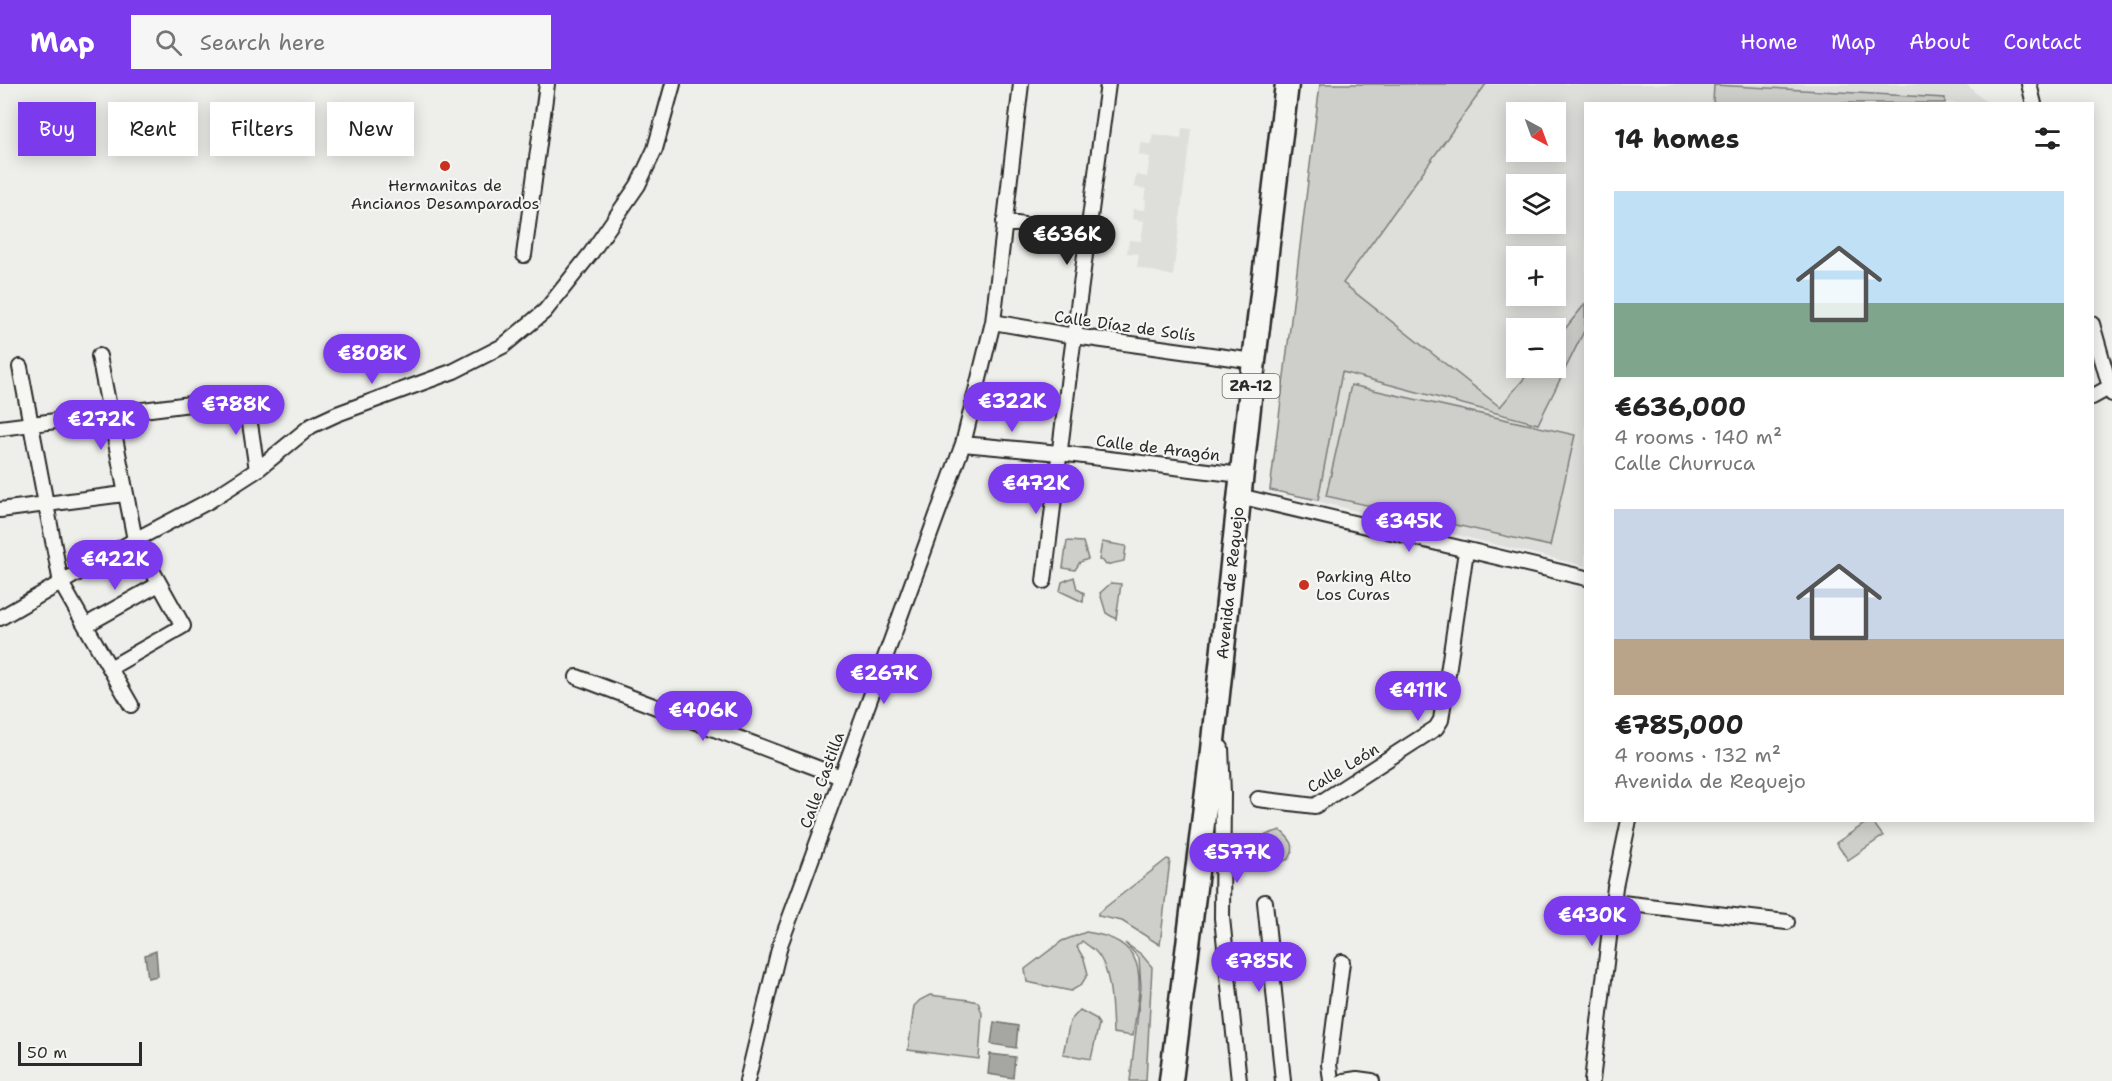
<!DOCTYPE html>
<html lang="en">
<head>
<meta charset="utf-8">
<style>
	:root { --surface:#fff; --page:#f6f6f6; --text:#222; --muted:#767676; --accent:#7c3aed }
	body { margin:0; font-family:"Shantell Sans",sans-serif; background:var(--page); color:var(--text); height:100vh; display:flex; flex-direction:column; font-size:22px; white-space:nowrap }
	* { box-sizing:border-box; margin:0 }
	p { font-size:20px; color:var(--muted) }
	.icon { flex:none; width:33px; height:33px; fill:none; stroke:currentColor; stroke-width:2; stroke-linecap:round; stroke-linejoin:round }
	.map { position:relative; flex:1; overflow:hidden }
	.drawer { position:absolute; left:1584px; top:18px; width:510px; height:720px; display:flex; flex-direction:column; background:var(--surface); border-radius:0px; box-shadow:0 3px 15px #0003 }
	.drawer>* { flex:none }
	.guide { position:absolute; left:18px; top:18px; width:570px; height:54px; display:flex; gap:12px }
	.needle { width:39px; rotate:139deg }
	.buttons { position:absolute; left:1506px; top:18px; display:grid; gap:12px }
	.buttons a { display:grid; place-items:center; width:60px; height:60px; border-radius:0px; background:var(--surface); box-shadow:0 3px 15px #0003; font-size:30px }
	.scale { position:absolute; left:18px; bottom:15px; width:124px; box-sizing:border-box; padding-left:6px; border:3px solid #2b2b2b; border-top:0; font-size:16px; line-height:21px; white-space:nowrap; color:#2b2b2b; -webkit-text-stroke:4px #f6f6f2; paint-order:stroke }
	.price { position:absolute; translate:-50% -51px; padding:0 14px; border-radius:21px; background:var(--accent); color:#fff; font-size:20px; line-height:39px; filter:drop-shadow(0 2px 3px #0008) }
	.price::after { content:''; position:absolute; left:50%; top:36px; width:18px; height:14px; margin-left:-9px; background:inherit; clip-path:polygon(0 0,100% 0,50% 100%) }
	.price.selected { background:#222; color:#fff }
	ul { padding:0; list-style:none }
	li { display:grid; align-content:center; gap:12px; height:318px; padding:0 30px }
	li span { display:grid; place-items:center; height:186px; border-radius:0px; color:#555 }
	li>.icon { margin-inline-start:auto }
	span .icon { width:108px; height:108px; fill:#fffc; stroke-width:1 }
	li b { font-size:26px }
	h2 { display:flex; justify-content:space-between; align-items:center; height:72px; padding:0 30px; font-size:26px }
	.tag { padding:0 21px; border-radius:0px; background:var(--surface); box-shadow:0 3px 15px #0003; font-size:21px; line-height:54px }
	.tag.selected { background:var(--accent); color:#fff }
	header { display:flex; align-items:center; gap:36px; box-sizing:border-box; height:84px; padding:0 30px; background:var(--accent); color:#fff }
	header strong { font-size:28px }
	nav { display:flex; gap:33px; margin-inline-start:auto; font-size:21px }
	.search { width:420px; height:54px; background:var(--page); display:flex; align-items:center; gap:15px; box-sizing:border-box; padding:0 21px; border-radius:0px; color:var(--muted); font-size:22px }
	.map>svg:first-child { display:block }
	.built { fill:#dededb; fill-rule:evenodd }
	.green { fill:#cececa; stroke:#7c7c7a; stroke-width:1.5 }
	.water { fill:#a6a6a3; stroke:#757573; stroke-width:1.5 }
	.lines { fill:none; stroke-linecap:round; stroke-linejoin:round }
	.minor-casing { stroke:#2b2b2b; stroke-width:18 }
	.trunk-casing { stroke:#2b2b2b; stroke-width:27 }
	.minor { stroke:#f6f6f2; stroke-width:14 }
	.trunk { stroke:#f6f6f2; stroke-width:22 }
	.poi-dot { fill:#c8321e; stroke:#f6f6f2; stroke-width:2 }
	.labels { text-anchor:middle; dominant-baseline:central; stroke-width:4.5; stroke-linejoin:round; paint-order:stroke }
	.shield { fill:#f6f6f2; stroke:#686867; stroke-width:1.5 }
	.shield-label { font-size:15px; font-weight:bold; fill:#2b2b2b }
	.poi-label { font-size:16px; fill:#2b2b2b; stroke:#f6f6f2 }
	.street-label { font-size:16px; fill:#2b2b2b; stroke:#f6f6f2 }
</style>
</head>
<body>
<header>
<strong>Map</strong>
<div class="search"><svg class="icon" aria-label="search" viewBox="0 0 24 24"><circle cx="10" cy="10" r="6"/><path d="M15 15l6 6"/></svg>Search here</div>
<nav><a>Home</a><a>Map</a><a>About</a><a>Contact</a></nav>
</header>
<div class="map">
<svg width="2112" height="997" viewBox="0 0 2112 997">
	<rect width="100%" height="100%" fill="#eeeeea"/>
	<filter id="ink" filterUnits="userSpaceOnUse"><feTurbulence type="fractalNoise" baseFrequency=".0167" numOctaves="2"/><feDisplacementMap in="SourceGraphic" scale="12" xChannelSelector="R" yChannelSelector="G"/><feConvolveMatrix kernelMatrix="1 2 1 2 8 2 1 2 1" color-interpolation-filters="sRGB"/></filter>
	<g filter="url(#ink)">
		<path class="built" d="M1320,0h646l21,19 -401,1 -1,462 -315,-76zM1516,28h40v40h-40zM1516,100h40v40h-40zM1516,172h40v40h-40zM1516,244h40v40h-40z
			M1182,44l9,1 -18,147 -36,-9 2,-13 -12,-1 2,-13 12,1 3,-20 -12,-2 1,-10 12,1 1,-10 -2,-1 2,-10 -12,-2 2,-12 11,2 3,-20 -11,-2 1,-12 11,1 2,-10 28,4z"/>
		<path class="green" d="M1320,0h166l-143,199 157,124 33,-39h23v-28l29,-36v25l-47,95 -196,-52 -24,128 -48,-10z
			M1714,1l231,13v5h-232z
			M1351,301l224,50 -25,111 -224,-50z
			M1067,457l16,1 5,17 -8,3 -5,8 -12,-2z
			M1102,458l24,4 -2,15 -18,4 -3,-4 -4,-1z
			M1074,493l3,12 7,4 -1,9 -23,-11 2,-9z
			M1111,499l10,1 -5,35 -10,-6 -6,-20z
			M1869,737h3l11,15 -35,24 -12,-17z
			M1280,746c11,10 17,15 9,29l-23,9 -16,-3 -8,-10 21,-19z
			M1167,775l3,1 -10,85 -38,-24 -24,-5v-3z
			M1086,848c68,9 54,52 47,104l-20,-3c-1,-23 -1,-67 -19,-83 -4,-3 -8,-6 -12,-9l-5,6 7,12 4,15 -7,11 -10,6 -44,-9 -2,-13 37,-28z
			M1125,859l16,11 11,13 -6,114h-16l11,-94 -2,-29z
			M930,911l39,5 9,2 4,11 -3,46 -71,-9 6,-44 6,-6z
			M1080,926l15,8 4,6 -8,35 -28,-5 7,-33z"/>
		<path class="water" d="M156,867l2,25 -10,2 -3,-23z
			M994,938l24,4 -2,22 -25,-4z
			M990,970l25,3 -2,21 -25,-4z"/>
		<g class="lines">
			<g class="minor-casing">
				<path id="minor" d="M2029,0l5,20
					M1004,138l83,12
					M524,171l23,-171
					M993,238l81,14 180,25
					M2092,240l20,70
					M99,272l36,184 48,86 -73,42
					M20,283l41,216 70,122
					M2092,313l20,-11
					M0,344l246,-31 11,73
					M963,360l96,9 182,22
					M1239,412l347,82
					M0,426l124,-16
					M1044,497l27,-222 37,-275
					M0,534l135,-78 74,-39 48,-31 54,-44 26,-12 117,-43 49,-25 42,-35 46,-58 47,-68 17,-36 18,-65
					M86,541l73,-41
					M577,593l264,100
					M1221,664l2,45 -1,125 17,163
					M1258,715l57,7 121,-78 5,-8 25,-169
					M1265,818l18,179
					M1613,818l174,20
					M747,997l33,-136 183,-501 30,-122 28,-238
					M1331,997l-2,-17 13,-102
					M1344,997l13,-2 15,2
					M1592,997l23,-194 14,-67"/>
			</g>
			<g class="trunk-casing">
				<path id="trunk" d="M1171,997l40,-322 43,-398 33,-277"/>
			</g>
			<use href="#minor" class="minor"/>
			<use href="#trunk" class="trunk"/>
		</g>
	</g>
	<g class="poi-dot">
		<circle cx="445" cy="82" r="6"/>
		<circle cx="1304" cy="501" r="6"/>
	</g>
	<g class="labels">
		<rect class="shield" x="1222.5" y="290" width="57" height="24" rx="4.5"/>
		<g class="shield-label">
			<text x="1251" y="302">ZA-12</text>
		</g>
		<g class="poi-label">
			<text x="445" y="101">Hermanitas de<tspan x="445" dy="18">Ancianos Desamparados</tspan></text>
			<text x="1316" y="492" text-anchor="start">Parking Alto<tspan x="1316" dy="18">Los Curas</tspan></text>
		</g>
		<g class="street-label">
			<text transform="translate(1125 242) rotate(8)">Calle Díaz de Solís</text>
			<text transform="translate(1158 364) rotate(7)">Calle de Aragón</text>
			<text transform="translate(1230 499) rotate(-84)">Avenida de Requejo</text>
			<text transform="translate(1343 684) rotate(-31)">Calle León</text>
			<text transform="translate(822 696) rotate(-70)">Calle Castilla</text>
		</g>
	</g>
</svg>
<div class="buttons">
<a><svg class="needle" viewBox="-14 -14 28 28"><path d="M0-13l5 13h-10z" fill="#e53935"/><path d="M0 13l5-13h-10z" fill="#767676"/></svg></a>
<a><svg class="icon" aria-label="layers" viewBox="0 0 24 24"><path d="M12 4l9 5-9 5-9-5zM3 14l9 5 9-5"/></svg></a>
<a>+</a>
<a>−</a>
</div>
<div class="scale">50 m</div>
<b class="price selected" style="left:1067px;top:182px">€636K</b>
<b class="price" style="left:372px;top:301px">€808K</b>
<b class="price" style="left:1012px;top:349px">€322K</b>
<b class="price" style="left:236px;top:352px">€788K</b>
<b class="price" style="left:101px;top:367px">€272K</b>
<b class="price" style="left:1036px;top:431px">€472K</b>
<b class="price" style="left:1409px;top:469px">€345K</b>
<b class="price" style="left:115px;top:507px">€422K</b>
<b class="price" style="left:884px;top:621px">€267K</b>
<b class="price" style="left:1418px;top:638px">€411K</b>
<b class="price" style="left:703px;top:658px">€406K</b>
<b class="price" style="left:1237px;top:800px">€577K</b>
<b class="price" style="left:1592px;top:863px">€430K</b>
<b class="price" style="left:1259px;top:909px">€785K</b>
<div class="guide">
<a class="tag selected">Buy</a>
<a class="tag">Rent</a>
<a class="tag">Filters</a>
<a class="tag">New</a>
</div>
<section class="drawer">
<h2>14 homes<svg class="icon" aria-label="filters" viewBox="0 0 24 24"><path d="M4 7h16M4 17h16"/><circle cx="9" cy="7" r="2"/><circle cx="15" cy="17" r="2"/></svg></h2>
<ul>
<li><span style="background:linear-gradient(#bfe0f5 60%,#7fa58c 0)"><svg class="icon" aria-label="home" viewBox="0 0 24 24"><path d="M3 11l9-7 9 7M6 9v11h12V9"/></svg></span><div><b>€636,000</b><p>4 rooms · 140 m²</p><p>Calle Churruca</p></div></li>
<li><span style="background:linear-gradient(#c9d6e8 70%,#b9a48a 0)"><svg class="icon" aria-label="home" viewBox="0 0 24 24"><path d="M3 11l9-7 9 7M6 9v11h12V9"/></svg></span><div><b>€785,000</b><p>4 rooms · 132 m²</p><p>Avenida de Requejo</p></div></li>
</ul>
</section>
</div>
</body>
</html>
